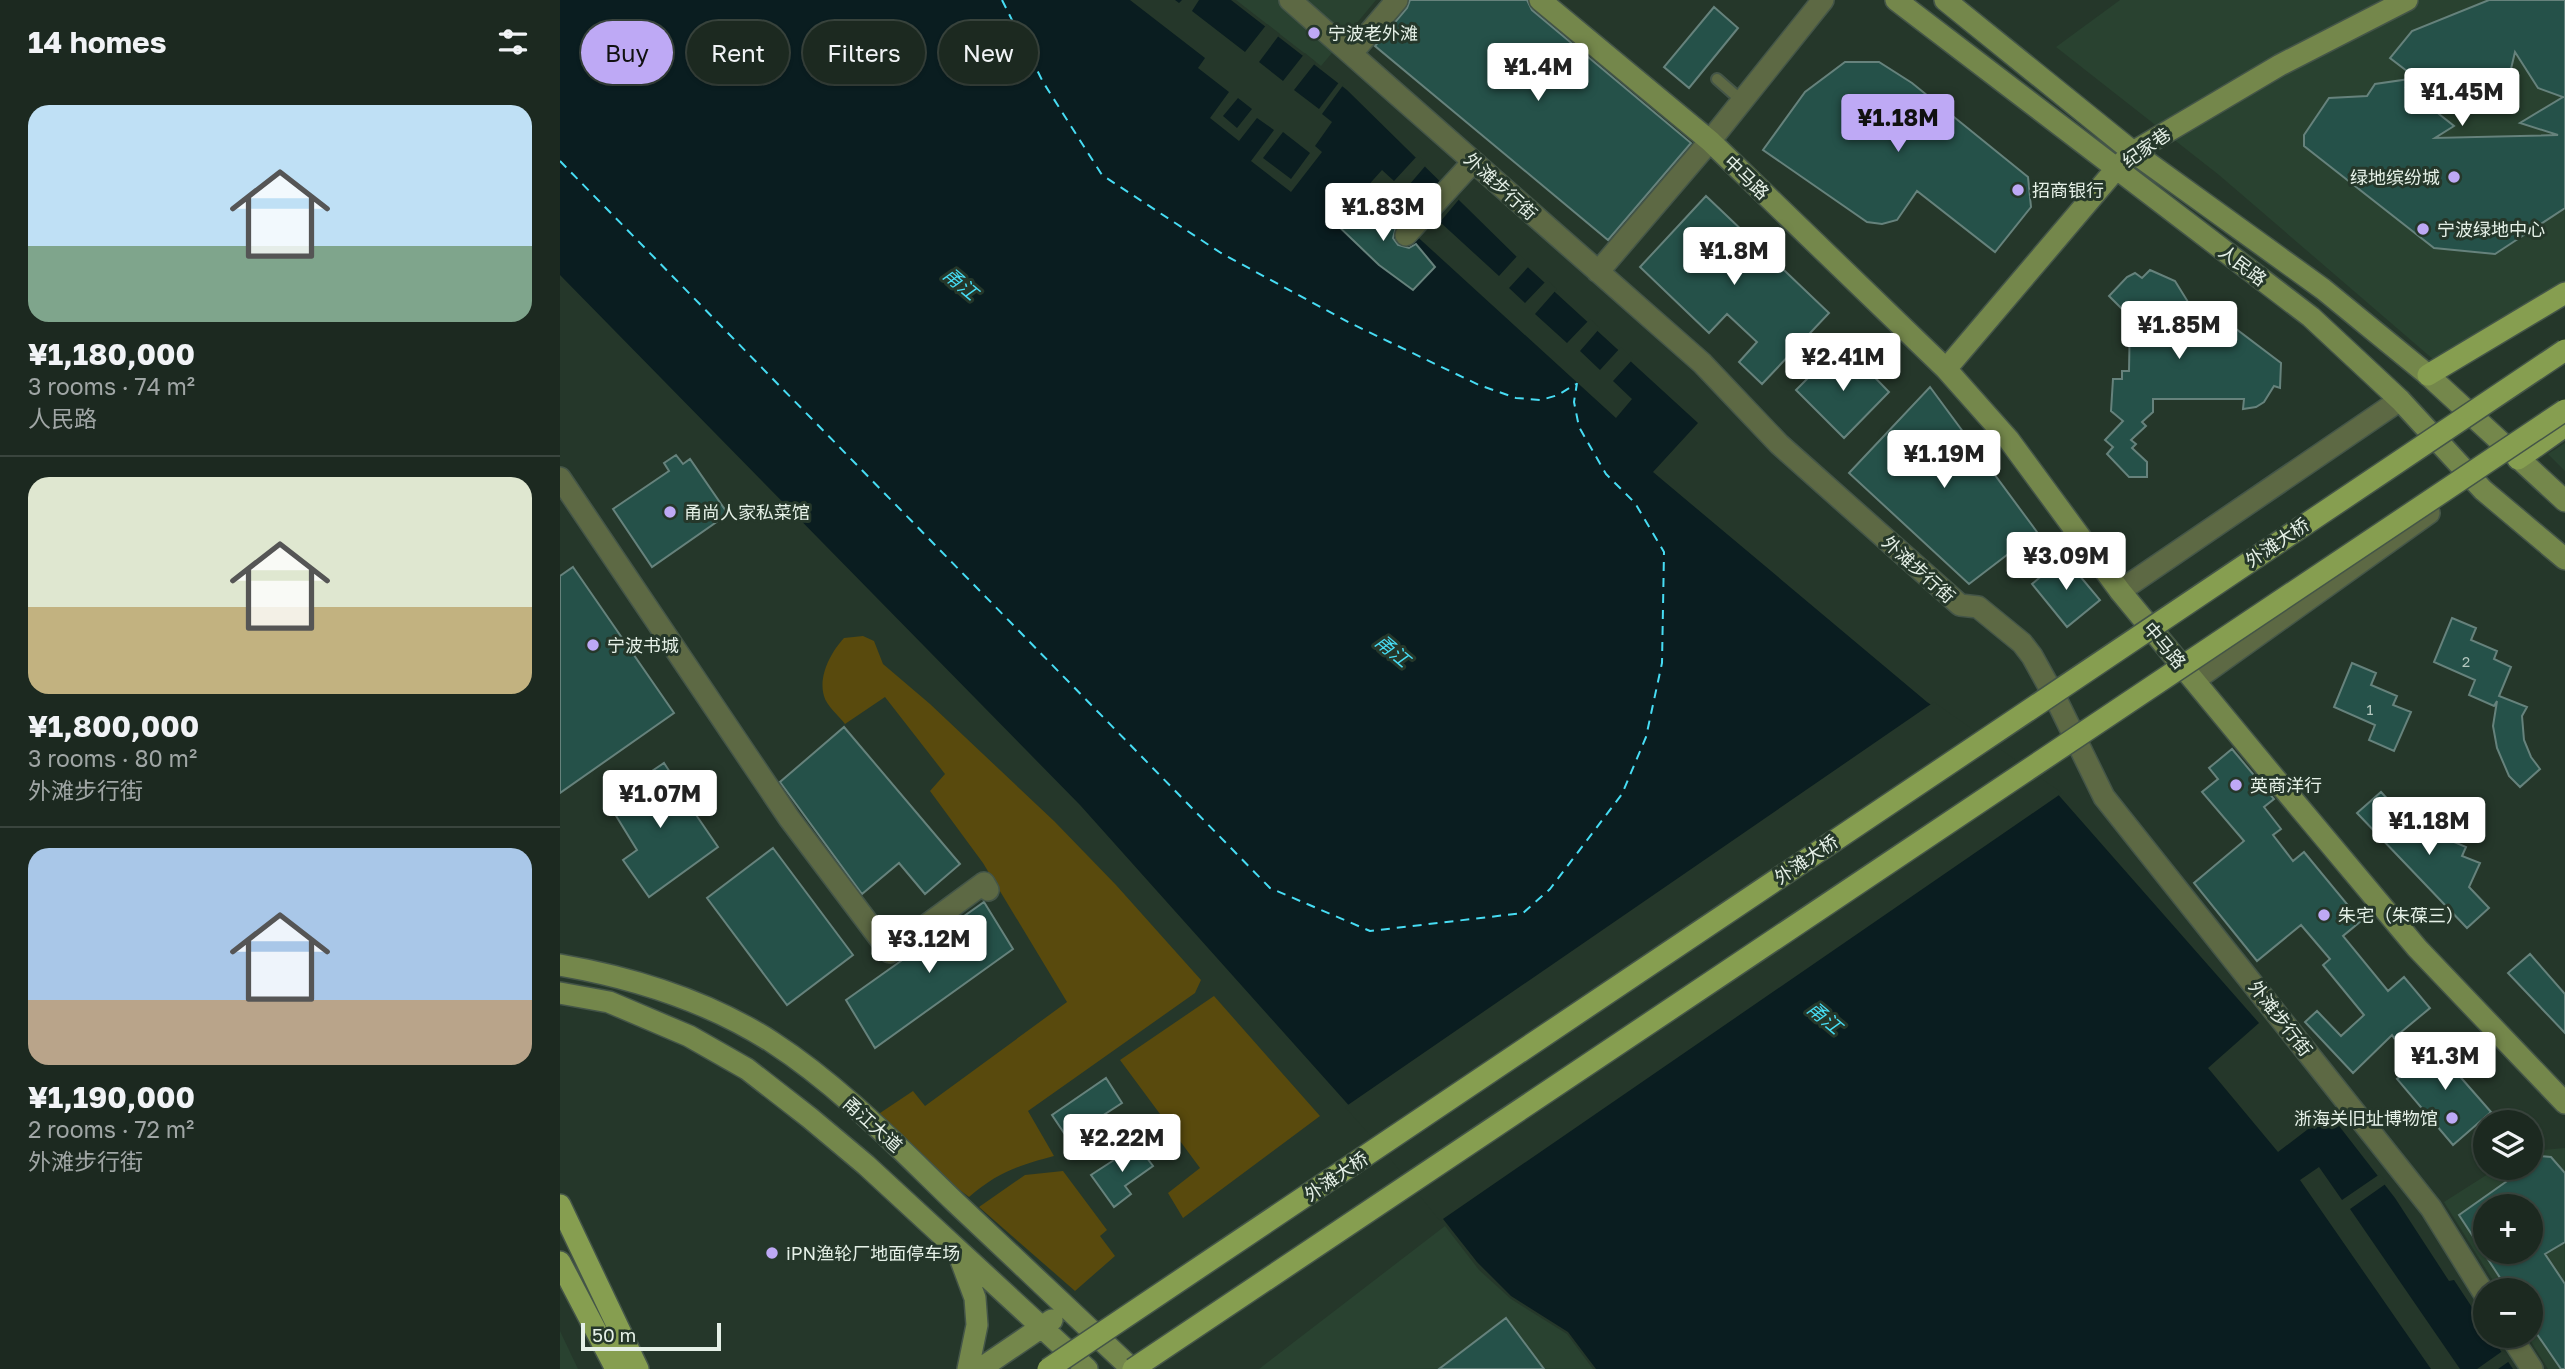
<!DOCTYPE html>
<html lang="en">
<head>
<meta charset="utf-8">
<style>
	:root { --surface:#1c2920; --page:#253129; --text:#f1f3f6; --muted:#a0a6a5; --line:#3a453e; --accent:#bea9f5 }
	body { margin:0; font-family:"Golos Text","Noto Sans SC",sans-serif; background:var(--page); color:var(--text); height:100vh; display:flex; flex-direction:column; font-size:26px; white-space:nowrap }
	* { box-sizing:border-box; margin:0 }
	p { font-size:23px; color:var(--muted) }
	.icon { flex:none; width:38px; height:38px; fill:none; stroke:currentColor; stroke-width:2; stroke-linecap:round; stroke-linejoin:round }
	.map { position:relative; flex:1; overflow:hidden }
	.sheet { display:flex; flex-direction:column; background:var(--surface); width:560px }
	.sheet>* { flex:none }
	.banner { position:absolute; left:21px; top:21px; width:665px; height:63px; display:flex; gap:14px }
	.buttons { position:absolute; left:1913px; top:1110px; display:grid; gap:14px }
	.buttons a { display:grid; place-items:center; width:70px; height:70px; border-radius:50%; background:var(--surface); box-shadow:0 2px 5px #0004,0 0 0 2px var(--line); font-size:35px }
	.scale { position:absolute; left:21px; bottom:18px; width:140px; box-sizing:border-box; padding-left:7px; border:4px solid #e5f0e7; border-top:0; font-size:19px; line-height:24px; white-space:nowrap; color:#e5f0e7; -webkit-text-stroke:5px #25372a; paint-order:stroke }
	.price { position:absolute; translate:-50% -60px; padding:0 16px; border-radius:7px; background:#fff; color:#222; font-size:23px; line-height:46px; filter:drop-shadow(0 2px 4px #0008) }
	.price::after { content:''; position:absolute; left:50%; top:42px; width:21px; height:16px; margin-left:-10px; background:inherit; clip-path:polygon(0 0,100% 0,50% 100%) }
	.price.current { background:var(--accent); color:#111 }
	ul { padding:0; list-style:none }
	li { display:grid; align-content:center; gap:14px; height:371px; padding:0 28px }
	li+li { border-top:2px solid var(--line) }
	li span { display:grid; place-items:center; height:217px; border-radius:21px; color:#555 }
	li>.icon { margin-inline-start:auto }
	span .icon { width:126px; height:126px; fill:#fffc; stroke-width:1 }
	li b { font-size:30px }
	h2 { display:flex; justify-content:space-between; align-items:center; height:84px; padding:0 28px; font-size:30px }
	.chip { padding:0 24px; border-radius:32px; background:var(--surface); box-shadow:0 2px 5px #0004,0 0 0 2px var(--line); font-size:24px; line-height:63px }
	.chip.current { background:var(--accent); color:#111 }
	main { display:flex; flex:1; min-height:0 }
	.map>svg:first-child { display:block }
	.built { fill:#294230; fill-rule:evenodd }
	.green { fill:#594a0d }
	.water { fill:#0a1d20 }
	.pier { fill:#25372a; fill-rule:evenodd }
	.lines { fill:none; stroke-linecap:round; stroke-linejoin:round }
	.ferry { stroke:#47dcf3; stroke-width:2; stroke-dasharray:9 7; stroke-linecap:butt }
	.building { fill:#255149; stroke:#66827c; stroke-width:2; fill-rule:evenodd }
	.lane-casing { stroke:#445548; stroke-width:14 }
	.street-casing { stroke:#445548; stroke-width:24 }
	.secondary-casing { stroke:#445548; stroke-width:24 }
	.primary-casing { stroke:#445548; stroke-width:24 }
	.lane { stroke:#5d6944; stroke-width:10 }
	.street { stroke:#5d6944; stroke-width:21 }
	.secondary { stroke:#74874b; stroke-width:21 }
	.primary { stroke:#869e50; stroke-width:21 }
	.primary-bridge-casing { stroke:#445548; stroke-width:24; stroke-linecap:butt }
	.primary-bridge { stroke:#869e50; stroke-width:21 }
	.poi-dot { fill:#bea9f5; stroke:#25372a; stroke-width:2.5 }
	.labels { text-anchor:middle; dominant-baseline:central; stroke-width:6; stroke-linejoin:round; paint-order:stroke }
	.number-label { font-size:14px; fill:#b5c8c0 }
	.poi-label { font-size:18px; fill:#e5f0e7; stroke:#25372a; text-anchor:start }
	.street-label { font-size:18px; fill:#e5f0e7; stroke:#25372a }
	.water-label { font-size:19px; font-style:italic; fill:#47dcf3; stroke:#25372a }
</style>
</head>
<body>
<main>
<section class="sheet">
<h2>14 homes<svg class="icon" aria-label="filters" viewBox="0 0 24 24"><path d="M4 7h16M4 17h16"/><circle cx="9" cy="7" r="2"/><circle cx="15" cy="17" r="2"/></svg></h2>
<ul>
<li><span style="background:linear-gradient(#bfe0f5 65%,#7fa58c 0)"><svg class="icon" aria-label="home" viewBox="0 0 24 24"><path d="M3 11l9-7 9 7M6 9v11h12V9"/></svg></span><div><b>¥1,180,000</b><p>3 rooms · 74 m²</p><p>人民路</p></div></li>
<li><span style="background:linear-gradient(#dfe7d0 60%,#c2b280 0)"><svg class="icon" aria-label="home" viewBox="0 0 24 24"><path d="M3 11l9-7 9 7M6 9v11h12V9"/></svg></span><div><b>¥1,800,000</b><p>3 rooms · 80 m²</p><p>外滩步行街</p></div></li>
<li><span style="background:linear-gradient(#a9c7e8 70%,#b9a48a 0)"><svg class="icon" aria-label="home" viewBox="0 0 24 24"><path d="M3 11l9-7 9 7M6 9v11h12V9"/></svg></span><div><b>¥1,190,000</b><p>2 rooms · 72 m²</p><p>外滩步行街</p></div></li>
</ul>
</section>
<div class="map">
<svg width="2005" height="1369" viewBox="0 0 2005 1369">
	<rect width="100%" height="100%" fill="#25372a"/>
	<path class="built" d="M676,0h140l-55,66z
		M1560,0h445v282l-131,78 -215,-185 -163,-128z
		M2005,443v28l-17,-17z
		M2005,1148v221h-17l-21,-34h3v-45h-31l-55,-88 55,-35h31l1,-16zM1925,1206h45v45h-45z
		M885,1226l34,44 32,29 56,35 26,35h-334z
		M0,1331l18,38h-18z"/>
	<path class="green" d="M303,636l11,5 9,23 47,40 124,117 62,64 85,95 -6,13 -167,118 26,45c-37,10 -56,16 -85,41l-76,-57 -16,-25 36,-24 12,15 142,-104 -84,-139 -53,-72 15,-17 -60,-77 -40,27c-6,-8 -19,-19 -21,-28 -6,-20 7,-44 20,-58z
		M654,996l106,120 -137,102 -15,-25 32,-25 -80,-108z
		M503,1171l44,59 -7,6 15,20 -40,35 -96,-84 46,-32z"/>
	<path class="water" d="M0,0h671l116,90 174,171 177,162 -45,49 274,230 128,89 204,232 -51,45 70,84 51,-39 66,85 54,83 5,-1 31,47v8h5l23,34h-917l-28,-37 -57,-36 -34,-34 -90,-114 -307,-343 -520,-530z"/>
	<path class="pier" d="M570,0h45l4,3 3,-3h17l-7,11 53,41 22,-28 13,10 -21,28 24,19 22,-28 11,9 -22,28 25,19 21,-28 4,3 -22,30 10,8 -17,24 7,6 -31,40 -40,-31 23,-31 -17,-12 -18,23 -29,-23 19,-26 -31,-24 7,-10zM678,98l14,11 -15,19 -14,-12zM723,132l27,21 -19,26 -28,-21z
		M858,155l9,9 -24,28 19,17 24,-26 15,14 -21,25 59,54 20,-22 11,11 -21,23 16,15 22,-23 10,9 -22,25 32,29 23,-24 10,9 -20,23 20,19 21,-23 12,12 -20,22 19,18 -16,19 -251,-229 17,-19 12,11z
		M1374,702l128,91 -622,428 -56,-70 -39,-44z
		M1759,1167l23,33 38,-26 7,9 -37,26 110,160h-29l-131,-189z
		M1944,1350l7,10 -13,9h-21z"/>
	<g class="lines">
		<path class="ferry" d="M442,0l41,82 59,93 119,78 129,70 129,62 37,13 25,2 17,-5 18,-11
			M0,161l710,727 100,43 153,-18 27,-24 72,-95 24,-57 16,-74 2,-111 -29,-49 -29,-29 -27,-47 -5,-25 3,-19"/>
	</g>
	<path class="building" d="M850,0h117l5,10 159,133 -83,97 -233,-194 32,-38z
		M1929,0h76v208l-70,46 -61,-6 -130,-102v-11l25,-37 38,-2 8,-12 41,-6 -26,-20 22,-27zM1955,52l23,36 25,9 -43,26 38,12 -123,3 19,-12 -49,-39 74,23 26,-16z
		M1154,7l24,21 -49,60 -25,-21z
		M1285,62h34l33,21 116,94 3,30 -36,45 -78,-61 -20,29 -15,4 -15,-2 -104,-72 42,-58z
		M796,194l40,33 -3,11 5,7 11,3 7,-4 19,23 -22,23 -34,-25 -46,-44z
		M1146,196l123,117 -67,71 -23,-22 18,-20 -30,-28 -18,19 -69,-66z
		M1590,270l25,11 13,21 19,5 74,56 -1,25 -6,-2 -10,16 -8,5 -13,2 1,-10h-91v13l-11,10 4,4 -15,14 5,4 -4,4 15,14v15h-18l-22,-23 6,-7 -8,-7 18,-19 -12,-10 2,-32h9v-8h7l1,-54 -21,-21 18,-19 8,-4 7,5z
		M1292,354l37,38 -45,46 -48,-48 35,-35 10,10z
		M1370,387l107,145 -68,52 -120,-111z
		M116,455l7,9 7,-5 38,55 -76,53 -39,-58 56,-38 -5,-8z
		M1504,557l36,43 -33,27 -35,-43z
		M13,567l101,146 -114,80v-217z
		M1892,618l24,10 -5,12 26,11 -3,8 17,8 -12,29 28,11 -5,9 2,24 7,17 9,12 -20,18 -11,-11 -12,-28 -4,-22 4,-25 -3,5 -25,-11 6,-15 -41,-18z
		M1792,663l24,10 -5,12 26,11 -4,9 18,7 -17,39 -25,-11 6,-15 -41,-18z
		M284,727l116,137 -35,30 -26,-31 -37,31 -82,-112z
		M1672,749l42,50 -10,8 17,22 -8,6 20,26 11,-9 57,69 -18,15 45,55 16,-14 26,31 -36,30 -2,-3 -39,38 -48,-51 12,-11 24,25 23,-21 -41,-50 7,-6 -29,-34 -44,36 -63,-78 50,-42 -42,-49 16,-13 -9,-11z
		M104,763l17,26 -2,1 39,57 -69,50 -26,-37 14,-10 -30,-49z
		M1821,792l34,37 6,-15 24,10 -5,12 26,11 -4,9 18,7 -11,24 20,21 -22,20 -110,-115z
		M213,848l80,107 -66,50 -80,-107z
		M424,902l29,47 -138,99 -29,-48z
		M1970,954l35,40v39l-57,-60z
		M1888,1037l20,25 -12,10 35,40 -38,33 -56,-66z
		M546,1078l16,25 -40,26 5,17 -11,5 -24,-36z
		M577,1145l16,21 -28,20 6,8 -17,13 -23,-32z
		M1980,1156l11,1 14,16v69l-20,12 20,30v85h-4l-31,-45v-34h-22l-49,-75 68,-48h3v-3zM1925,1206h45v45h-45z
		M946,1318l38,51h-105z"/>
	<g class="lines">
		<g class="lane-casing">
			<path id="lane" d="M1157,79l25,22"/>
		</g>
		<g class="street-casing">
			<path id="street" d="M730,0l412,363 77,81 181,161 18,2 44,36 10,13 25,45 47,96 327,411 54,87
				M792,53l45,-53
				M846,235l67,-73
				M1038,272l112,-131 113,-141
				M0,478l229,340 101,134 94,-69 4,7
				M1560,591l280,-191
				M1635,680l234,-167
				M1950,1335l22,34"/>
		</g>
		<g class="secondary-casing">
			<path id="secondary" d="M980,0l170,141 236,228 63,71 111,151 158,191 139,166 148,155
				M1336,0l415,317 89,83 83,90 82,69
				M1385,0l188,152 190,137 105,86 137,126
				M1386,369l170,-200 17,-17 147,-87 127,-65
				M0,965c75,13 148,36 212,77 68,44 125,104 183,160 59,56 118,111 177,167
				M0,993l49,9 80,34 58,33 63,49 56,47 221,204
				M399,1255l16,43 2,27 -9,44
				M420,1369l72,-49"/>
		</g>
		<g class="primary-casing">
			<path id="primary" d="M1868,375l137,-82
				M1958,459l47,-33
				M0,1205l78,164
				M0,1262l56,107"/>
		</g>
		<use href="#lane" class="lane"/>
		<use href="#street" class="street"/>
		<use href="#secondary" class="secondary"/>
		<use href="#primary" class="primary"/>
		<g class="primary-bridge-casing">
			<path id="primary-bridge" d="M488,1369l1517,-1019
				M573,1369l1432,-959"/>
		</g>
		<use href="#primary-bridge" class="primary-bridge"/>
	</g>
	<g class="poi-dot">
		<circle cx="754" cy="33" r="7"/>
		<circle cx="1894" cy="177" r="7"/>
		<circle cx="1458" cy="190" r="7"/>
		<circle cx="1863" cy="229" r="7"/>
		<circle cx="110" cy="512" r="7"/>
		<circle cx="33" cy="645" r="7"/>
		<circle cx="1676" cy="785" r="7"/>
		<circle cx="1764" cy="915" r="7"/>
		<circle cx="1892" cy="1118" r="7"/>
		<circle cx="212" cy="1253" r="7"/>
	</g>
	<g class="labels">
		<g class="number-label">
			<text x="1906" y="661">2</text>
			<text x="1810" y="709">1</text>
		</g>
		<g class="poi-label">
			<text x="768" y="33">宁波老外滩</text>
			<text x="1880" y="177" text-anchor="end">绿地缤纷城</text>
			<text x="1472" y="190">招商银行</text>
			<text x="1877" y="229">宁波绿地中心</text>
			<text x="124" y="512">甬尚人家私菜馆</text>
			<text x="47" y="645">宁波书城</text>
			<text x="1690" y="785">英商洋行</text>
			<text x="1778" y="915">朱宅（朱葆三）</text>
			<text x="1878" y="1118" text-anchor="end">浙海关旧址博物馆</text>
			<text x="226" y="1253">iPN渔轮厂地面停车场</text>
		</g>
		<g class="street-label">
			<text transform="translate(1586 147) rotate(-35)">纪家巷</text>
			<text transform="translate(1187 177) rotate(44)">中马路</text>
			<text transform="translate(941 186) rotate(42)">外滩步行街</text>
			<text transform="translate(1683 265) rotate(37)">人民路</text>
			<text transform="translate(1717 542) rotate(-34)">外滩大桥</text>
			<text transform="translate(1359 569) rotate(42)">外滩步行街</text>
			<text transform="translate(1605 645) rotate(50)">中马路</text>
			<text transform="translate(1246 859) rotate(-34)">外滩大桥</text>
			<text transform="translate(1721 1018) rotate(52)">外滩步行街</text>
			<text transform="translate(313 1124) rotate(42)">甬江大道</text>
			<text transform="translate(776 1176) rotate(-34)">外滩大桥</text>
		</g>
		<g class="water-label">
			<text transform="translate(401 283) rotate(40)">甬江</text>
			<text transform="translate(833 650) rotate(40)">甬江</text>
			<text transform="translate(1265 1017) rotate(40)">甬江</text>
		</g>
	</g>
</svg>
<div class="buttons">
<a><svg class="icon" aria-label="layers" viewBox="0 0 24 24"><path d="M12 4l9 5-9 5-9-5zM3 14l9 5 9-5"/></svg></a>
<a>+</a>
<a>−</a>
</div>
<div class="scale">50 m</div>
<b class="price" style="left:978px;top:103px">¥1.4M</b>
<b class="price" style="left:1902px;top:128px">¥1.45M</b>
<b class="price current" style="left:1338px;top:154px">¥1.18M</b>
<b class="price" style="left:823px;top:243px">¥1.83M</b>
<b class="price" style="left:1174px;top:287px">¥1.8M</b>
<b class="price" style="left:1619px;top:361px">¥1.85M</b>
<b class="price" style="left:1283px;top:393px">¥2.41M</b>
<b class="price" style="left:1384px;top:490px">¥1.19M</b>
<b class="price" style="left:1506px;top:592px">¥3.09M</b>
<b class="price" style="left:100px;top:830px">¥1.07M</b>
<b class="price" style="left:1869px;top:857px">¥1.18M</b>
<b class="price" style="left:369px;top:975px">¥3.12M</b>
<b class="price" style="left:1885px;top:1092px">¥1.3M</b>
<b class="price" style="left:562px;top:1174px">¥2.22M</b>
<div class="banner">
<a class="chip current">Buy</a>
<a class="chip">Rent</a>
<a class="chip">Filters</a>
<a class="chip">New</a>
</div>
</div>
</main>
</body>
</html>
